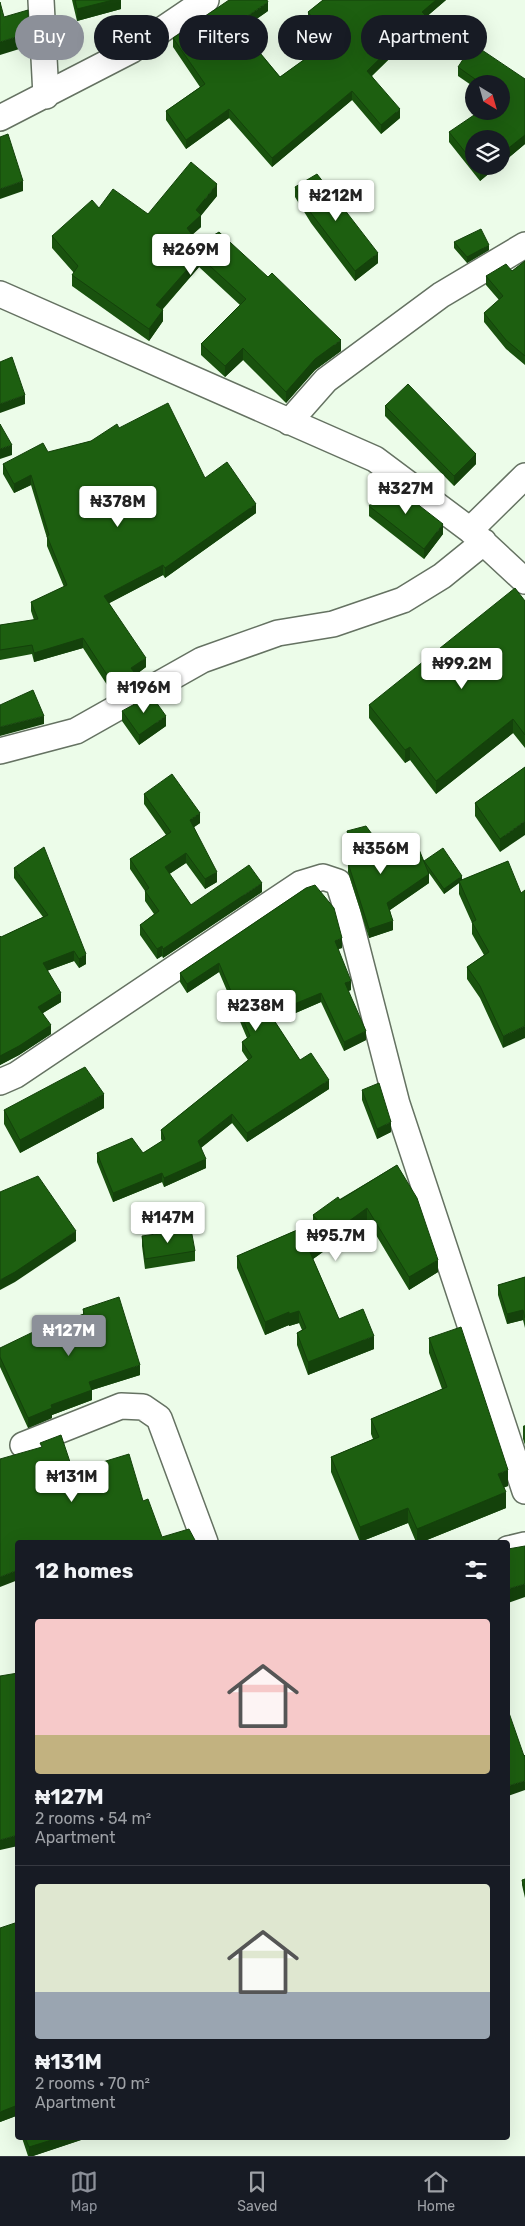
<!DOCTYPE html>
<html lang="en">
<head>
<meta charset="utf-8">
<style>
	:root { --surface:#171b24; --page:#242831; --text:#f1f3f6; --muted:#9ea1a6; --line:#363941; --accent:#8c9099 }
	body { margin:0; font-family:Rubik,sans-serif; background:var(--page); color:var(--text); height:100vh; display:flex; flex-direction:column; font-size:19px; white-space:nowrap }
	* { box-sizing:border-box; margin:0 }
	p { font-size:16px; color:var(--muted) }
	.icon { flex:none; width:28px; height:28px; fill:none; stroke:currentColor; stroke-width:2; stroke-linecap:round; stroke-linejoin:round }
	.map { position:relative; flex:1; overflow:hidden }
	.side { position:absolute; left:15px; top:1540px; width:495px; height:600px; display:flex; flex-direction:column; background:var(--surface); border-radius:5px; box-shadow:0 5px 20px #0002 }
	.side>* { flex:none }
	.banner { position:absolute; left:15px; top:15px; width:495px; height:45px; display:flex; gap:10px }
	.needle { width:32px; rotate:143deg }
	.fabs { position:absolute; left:465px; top:75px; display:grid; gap:10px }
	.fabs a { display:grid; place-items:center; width:45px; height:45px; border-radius:50%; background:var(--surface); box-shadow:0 5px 20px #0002; font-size:25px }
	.price { position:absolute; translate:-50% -42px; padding:0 11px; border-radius:5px; background:#fff; color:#222; font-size:16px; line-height:32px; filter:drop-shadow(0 1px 2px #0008) }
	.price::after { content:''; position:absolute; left:50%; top:30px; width:15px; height:11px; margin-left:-8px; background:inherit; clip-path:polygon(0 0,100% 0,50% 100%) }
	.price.on { background:var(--accent); color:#fff }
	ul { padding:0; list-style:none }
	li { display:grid; align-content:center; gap:10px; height:265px; padding:0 20px }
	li+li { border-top:1px solid var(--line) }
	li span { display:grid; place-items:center; height:155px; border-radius:5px; color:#555 }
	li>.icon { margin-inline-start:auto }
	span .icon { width:90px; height:90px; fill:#fffc; stroke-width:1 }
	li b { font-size:21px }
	h2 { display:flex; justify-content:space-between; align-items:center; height:60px; padding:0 20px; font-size:21px }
	.tag { padding:0 18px; border-radius:22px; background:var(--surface); box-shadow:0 5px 20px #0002; font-size:18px; line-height:45px }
	.tag.on { background:var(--accent); color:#fff }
	.dock { display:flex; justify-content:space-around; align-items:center; height:70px; border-top:1px solid var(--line); background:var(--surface); font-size:14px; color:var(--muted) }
	.dock a { display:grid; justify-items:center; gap:2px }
	.dock .on { color:var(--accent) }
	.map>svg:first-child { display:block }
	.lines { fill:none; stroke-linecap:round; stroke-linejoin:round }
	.street-casing { stroke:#657262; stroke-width:28 }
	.street { stroke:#fff; stroke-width:25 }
	.wall { fill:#19520e }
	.shaded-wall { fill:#14420b }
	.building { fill:#1d5f10; stroke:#14420b }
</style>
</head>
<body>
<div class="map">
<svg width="525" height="2156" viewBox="0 0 525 2156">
	<rect width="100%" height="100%" fill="#ecfce9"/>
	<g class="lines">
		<g class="street-casing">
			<path id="street" d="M41,0l5,96
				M0,118l132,-68 74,-50
				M0,294l375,165 95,71 55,51
				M289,422l37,-42 115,-85 84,-50
				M470,530l55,-54
				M0,751l76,-20 126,-71 76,-27 55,-9 70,-24 39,-24 42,-34
				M0,1082l16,-7 284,-191 23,-7 15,5 10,31 49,191 128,387
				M23,1445l98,-39 22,1 16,11 46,124
				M508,1549l17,-4"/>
		</g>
		<use href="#street" class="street"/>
	</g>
	<path class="wall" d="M72,0h49v9l-44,12z
		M323,0h123l-21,18v6l-53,52 28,42 -19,16 -29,-34 -80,67 -43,-49 -43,31 -20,-29v-9l34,-24 -27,-40v-9l95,-27 -27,19 39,47 46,-33 -18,-23v-9z
		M458,67l67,12v65l-24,20 -27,-25v27h24l-18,15 -31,-39v-10l52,-21v-27h-27v3l-16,-11z
		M295,187l83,76 -23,18 -44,-58 -16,-26z
		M217,196l-16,19v12l-9,8 7,9 142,107 -26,19 -29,33 -43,-43 -18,17 -24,-22v-11l39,-39 -41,-38 -36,42v12l-14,20 -77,-55v-11l2,-2 -22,-25v-12l47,-28 49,6z
		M454,242l35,8 -22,13 -13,-15z
		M525,261v104l-19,-16 -22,-27v-9l15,-13 -13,-15v-9l26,-5z
		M385,406l91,58 -22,22 -69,-70z
		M119,428l86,50 51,35 -91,65 -2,-3 -54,28 37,64 -12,9v6l-21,12 -30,-46 -49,14 -2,-8 -32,6v-35l34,-5 -3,-9v-9l33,-15 -17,-41v-8l-16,-53 -17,8 -11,-19v-10l88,-23z
		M369,506l74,28 -19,25 -55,-43z
		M525,601v147l-12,-15 -77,61 -26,-34 -5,3 -36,-45v-13z
		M122,711l44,15 -27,19 -17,-24z
		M525,767l-25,85 -25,-36v-13z
		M144,794l56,29 -6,4 23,55 -12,7 -19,-26 -17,11 22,31 71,-13 -99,66 -1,-2 -5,3 -17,-24v-10l14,-11 -9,-13v-10l-15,-22v-10l36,-24 -22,-31z
		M347,831l47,33 30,-3 38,19 46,-19 -5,187 -23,-50 -13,-19v-12l17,-12 -12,-21v-11l-13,-29v-11l-15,11 -15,-21v10l-39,27 3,20 -24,8 -21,-66v-9l5,-1 -6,-22z
		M14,868l72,96 -7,4 -5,-7 -27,10 14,31 -18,11 8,21 -32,21 -19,10v-129l1,1 42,-20 -29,-39z
		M306,888l36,60 -4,1 13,41 -3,1 18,49 -22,11 -23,-49 -46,20 25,38 29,29 -82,53 -15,-19 -31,25 5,20 -42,19 -2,-5 -49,20 -16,-40v-9h46l19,-12 -1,-2v-9l87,-70 -6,-9v-9l5,-4 -28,-66 -32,21 -7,-11v-9z
		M362,1090l29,42 -14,7 -15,-39z
		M104,1108l-84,45 -16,-29v-14z
		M397,1165l41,107 -29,18 -42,-70 -54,39 26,60 35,30 -66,26 -11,-30v-12l5,-3 -3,-7 -10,3v-1l-24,10 -28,-67v-12l76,-33v-8z
		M142,1236l53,15v10l-50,8 -3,-23z
		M525,1277v51l-2,-8 -16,4 -9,-29v-10z
		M83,1309l57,66 -48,15v10l-40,15v3l-24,10 -28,-61v-19l83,-34z
		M429,1338l79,148 -4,1 2,21 -84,34h-6l-8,-19 -48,19 -29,-70v-15l42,-18 -2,-5v-15l71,-30 -13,-36z
		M525,1425v20l-2,-6v-13z
		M525,1879v19l-3,-13v-5z
		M18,1922v202l-2,-8 -16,6z
		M22,2138h65l-54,18h-5z"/>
	<path class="shaded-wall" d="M113,0h8v9l-44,12v-12z
		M436,0h10l-21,18v6l-58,56v-9l55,-59z
		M268,2v9l-32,22v-9z
		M29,33v13l-29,9v-13z
		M352,91v9l-80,67v-9z
		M229,109v9l-43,31v-9z
		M400,109v9l-19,16v-9z
		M525,135v9l-24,20v-10z
		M486,166h12l-18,15v-10z
		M23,181v10l-23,8v-10z
		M217,184v12l-17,21 1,-2v12l-14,12v-11l9,-18z
		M489,245v5l-22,13v-6z
		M378,253v10l-23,18v-10z
		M199,256v11l-43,49v-11z
		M163,310v11l-14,20v-12z
		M341,340v11l-26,19 -29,33v-11l29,-33z
		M243,348v12l-18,17v-11z
		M25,395v9l-25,9v-9z
		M12,445v10l-12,4v-10z
		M476,454v10l-22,22v-10z
		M31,475v10l-17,8v-9z
		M256,504v9l-91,65v-10z
		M443,524v10l-19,25v-10z
		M163,565v10l-59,31v-10z
		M83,638v10l-49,14v-9z
		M146,658v9l-12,9v6l-21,12v-10l18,-16z
		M44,716v8l-44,12v-9z
		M166,716v10l-27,19v-10z
		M513,719v14l-77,61v-13z
		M410,747v13l-5,3v-13z
		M200,813v10l-10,7v-10z
		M525,821v14l-25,17v-13z
		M186,853v10l-21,14v-10z
		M217,872v10l-12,7v-10z
		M429,874v9l-42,29v-9z
		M462,876v5h-3v2l-15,11v-5z
		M262,883v9l-99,66v-9z
		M393,921v9l-24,8v-9z
		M342,938v10l-7,2v-9z
		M162,946v10l-5,3v-10z
		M74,951v10l-31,11v-9z
		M86,954v10l-7,4v-9z
		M219,963v9l-32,21v-9z
		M351,981v9l-6,2v-9z
		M61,993v9l-23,14v-9z
		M321,993v9l-51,22v-10z
		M51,1025v9l-32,21 -19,10v-9z
		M525,1026v12l-22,10v-12z
		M366,1031v9l-22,11v-9z
		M329,1080v9l-82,53v-9z
		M104,1094v14l-84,45v-13z
		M232,1114v9l-34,27v-9z
		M391,1122v10l-14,7v-10z
		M206,1159v9l-42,19v-9z
		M162,1173v9l-49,20v-9z
		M367,1208v12l-58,42v-12z
		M76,1231v10l-61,41 -15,8v-10z
		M438,1260v12l-29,18v-13z
		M523,1310v10l-16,4v-10z
		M299,1311v12l-10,3v-12z
		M289,1312v13l-24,10v-13z
		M374,1336v13l-66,26v-13z
		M140,1365v10l-48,15v10l-40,15v3l-24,10v-10l23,-13 38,-23z
		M508,1470v16l-10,4v-16z
		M506,1492v16l-84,34h-5v-13z
		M408,1508v15l-48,19v-15z
		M18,1570v10l-18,7v-10z
		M525,1584v13l-17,6v-14z
		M525,1781v9l-17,6v-10z
		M18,1835v11l-18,4v-10z
		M18,2105v9l-2,-5v7l-16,6v-10z
		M58,2138h29l-54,18h-4v-9z"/>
	<path class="building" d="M75,0h38l-36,9z
		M229,0h38l1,2 -32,22 44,53 50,-36 -22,-29 15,-12h113l-14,12 3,3 -58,56 33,38 -19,16 -29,-34 -80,67 -43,-49 -43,31 -20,-29 39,-27 -32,-46z
		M0,2l4,15 24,-7 1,23 -29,9z
		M473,44l52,35v56l-24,19v-15h-27v24l-25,-31 31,-21h21v-27h-19l-24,-17z
		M8,134l15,47 -23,8v-52z
		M191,162l26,22 -21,26 5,5 -14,13 12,16 20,-12 49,45 4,-4 69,67 -26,19 -29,33 -43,-44 -18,18 -24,-22 45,-45 -47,-43 -43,49 7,5 -14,19 -77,-54 6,-9 -26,-30 40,-36 7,8 14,-19 35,25z
		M476,166h10l-6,5z
		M317,174l61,79 -23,18 -44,-58 -16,-26z
		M481,229l8,16 -22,12 -13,-15z
		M525,261v95l-19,-16 -22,-27 19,-17 -17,-20 20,-12 6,7z
		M12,357l13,38 -25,9v-42z
		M408,384l68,70 -22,22 -69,-70z
		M168,403l37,75 22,-16 29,42 -91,64 -2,-3 -59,31 42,62 -15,10 3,4 -21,12 -30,-46 -49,15 -2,-8 -32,5v-25l38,-6 -7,-17 36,-17 -20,-49 2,-1 -18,-60 -17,9 -11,-20 40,-21 5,9 43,-11 26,-17 2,4z
		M0,424l12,21 -12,4z
		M389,482l54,42 -19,25 -55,-43z
		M515,588l10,13v134l-12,-16 -77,62 -26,-34 -5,3 -36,-45z
		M33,690l11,26 -44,11v-22z
		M151,695l15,21 -27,19 -17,-24z
		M525,767v54l-25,18 -25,-36z
		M172,774l28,39 -10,7 27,52 -12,7 -19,-26 -21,14 26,38 58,-40 13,18 -99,66 -1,-3 -5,3 -17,-24 19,-14 -14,-20 4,-3 -19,-29 41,-27 -27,-38z
		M366,826l28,38 24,-17 11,27 -42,29 6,18 -24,8 -21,-66 7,-2 -8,-30z
		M44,847l42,107 -7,5 -5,-8 -31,12 18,30 -23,14 13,18 -32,21 -19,10v-120l1,1 47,-22 -34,-47z
		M443,848l19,28 -18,13 -20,-28z
		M508,861l13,32 4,-3v136l-22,10 -23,-50 -13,-19 22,-15 -17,-30 4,-2 -17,-39z
		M315,885l19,23 8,30 -7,3 16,40 -6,2 21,48 -22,11 -23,-49 -51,21 30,46 11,-7 18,27 -82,53 -15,-19 -34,27 8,18 -42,19 -2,-5 -49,20 -16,-40 35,-15 11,15 22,-14 -4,-9 91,-73 -10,-15 8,-6 -31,-73 -32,21 -7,-11 126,-85z
		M85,1067l19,27 -84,46 -16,-30z
		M379,1083l12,39 -14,7 -15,-39z
		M397,1165l20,33 21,62 -29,17 -42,-69 -58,42 30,69 24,-10 11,27 -66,26 -11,-29 9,-5 -7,-17 -10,3v-2l-24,10 -28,-66 81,-35 -5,-6 25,-18 2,3z
		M38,1176l38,55 -61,41 -15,8v-88z
		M191,1229l4,22 -50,8 -3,-23z
		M525,1277v41l-2,-8 -16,4 -9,-29z
		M119,1297l21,68 -51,17 3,8 -41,15 1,3 -24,10 -28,-61v-9l31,-15 53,-19 -1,-5z
		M461,1327l47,143 -10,4 8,18 -89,37 -9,-21 -48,19 -29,-70 48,-20 -8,-18 76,-32 -18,-49z
		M61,1435l12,36 56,-17 14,47 5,-2 14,38 27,-8 7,13h-178v28l-18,7v-118l42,-12 -2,-4z
		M525,1546v38l-17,5v-40z
		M18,1673v162l-18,5v-164z
		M508,1710l16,46 1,-1v26l-17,5z
		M525,1879v14l-3,-13z
		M18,1922v74l-1,1 1,4v104l-18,7v-184z
		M25,2138h33l-29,9z"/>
</svg>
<div class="fabs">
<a><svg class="needle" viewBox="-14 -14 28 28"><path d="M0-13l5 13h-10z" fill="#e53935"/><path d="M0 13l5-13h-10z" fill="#9ea1a6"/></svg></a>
<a><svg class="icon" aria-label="layers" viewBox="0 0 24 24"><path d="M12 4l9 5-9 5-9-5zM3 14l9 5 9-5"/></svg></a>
</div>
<b class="price" style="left:336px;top:222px">₦212M</b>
<b class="price" style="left:191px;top:276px">₦269M</b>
<b class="price" style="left:406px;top:515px">₦327M</b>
<b class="price" style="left:118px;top:528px">₦378M</b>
<b class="price" style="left:462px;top:690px">₦99.2M</b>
<b class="price" style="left:144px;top:714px">₦196M</b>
<b class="price" style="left:381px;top:875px">₦356M</b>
<b class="price" style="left:256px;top:1032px">₦238M</b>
<b class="price" style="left:168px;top:1244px">₦147M</b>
<b class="price" style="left:336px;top:1262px">₦95.7M</b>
<b class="price on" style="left:69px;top:1357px">₦127M</b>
<b class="price" style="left:72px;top:1503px">₦131M</b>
<div class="banner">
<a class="tag on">Buy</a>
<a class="tag">Rent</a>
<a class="tag">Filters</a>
<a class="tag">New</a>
<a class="tag">Apartment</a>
</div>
<section class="side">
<h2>12 homes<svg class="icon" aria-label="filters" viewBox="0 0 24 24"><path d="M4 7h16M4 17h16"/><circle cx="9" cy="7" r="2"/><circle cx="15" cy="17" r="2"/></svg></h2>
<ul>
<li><span style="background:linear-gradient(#f6c9c9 75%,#c2b280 0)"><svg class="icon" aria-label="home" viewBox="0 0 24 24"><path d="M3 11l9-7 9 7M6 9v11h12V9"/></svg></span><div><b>₦127M</b><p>2 rooms · 54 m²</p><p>Apartment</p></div></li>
<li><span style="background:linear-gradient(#dfe7d0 70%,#9aa5b1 0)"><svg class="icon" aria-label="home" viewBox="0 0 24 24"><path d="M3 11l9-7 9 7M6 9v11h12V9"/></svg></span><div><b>₦131M</b><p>2 rooms · 70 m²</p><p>Apartment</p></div></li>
</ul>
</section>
</div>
<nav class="dock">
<a class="on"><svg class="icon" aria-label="map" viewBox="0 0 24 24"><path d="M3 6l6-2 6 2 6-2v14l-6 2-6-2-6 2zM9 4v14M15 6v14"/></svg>Map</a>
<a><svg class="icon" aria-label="saved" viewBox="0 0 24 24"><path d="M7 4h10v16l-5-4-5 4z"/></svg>Saved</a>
<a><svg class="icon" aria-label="home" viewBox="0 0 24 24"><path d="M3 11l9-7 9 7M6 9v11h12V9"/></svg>Home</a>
</nav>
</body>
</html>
